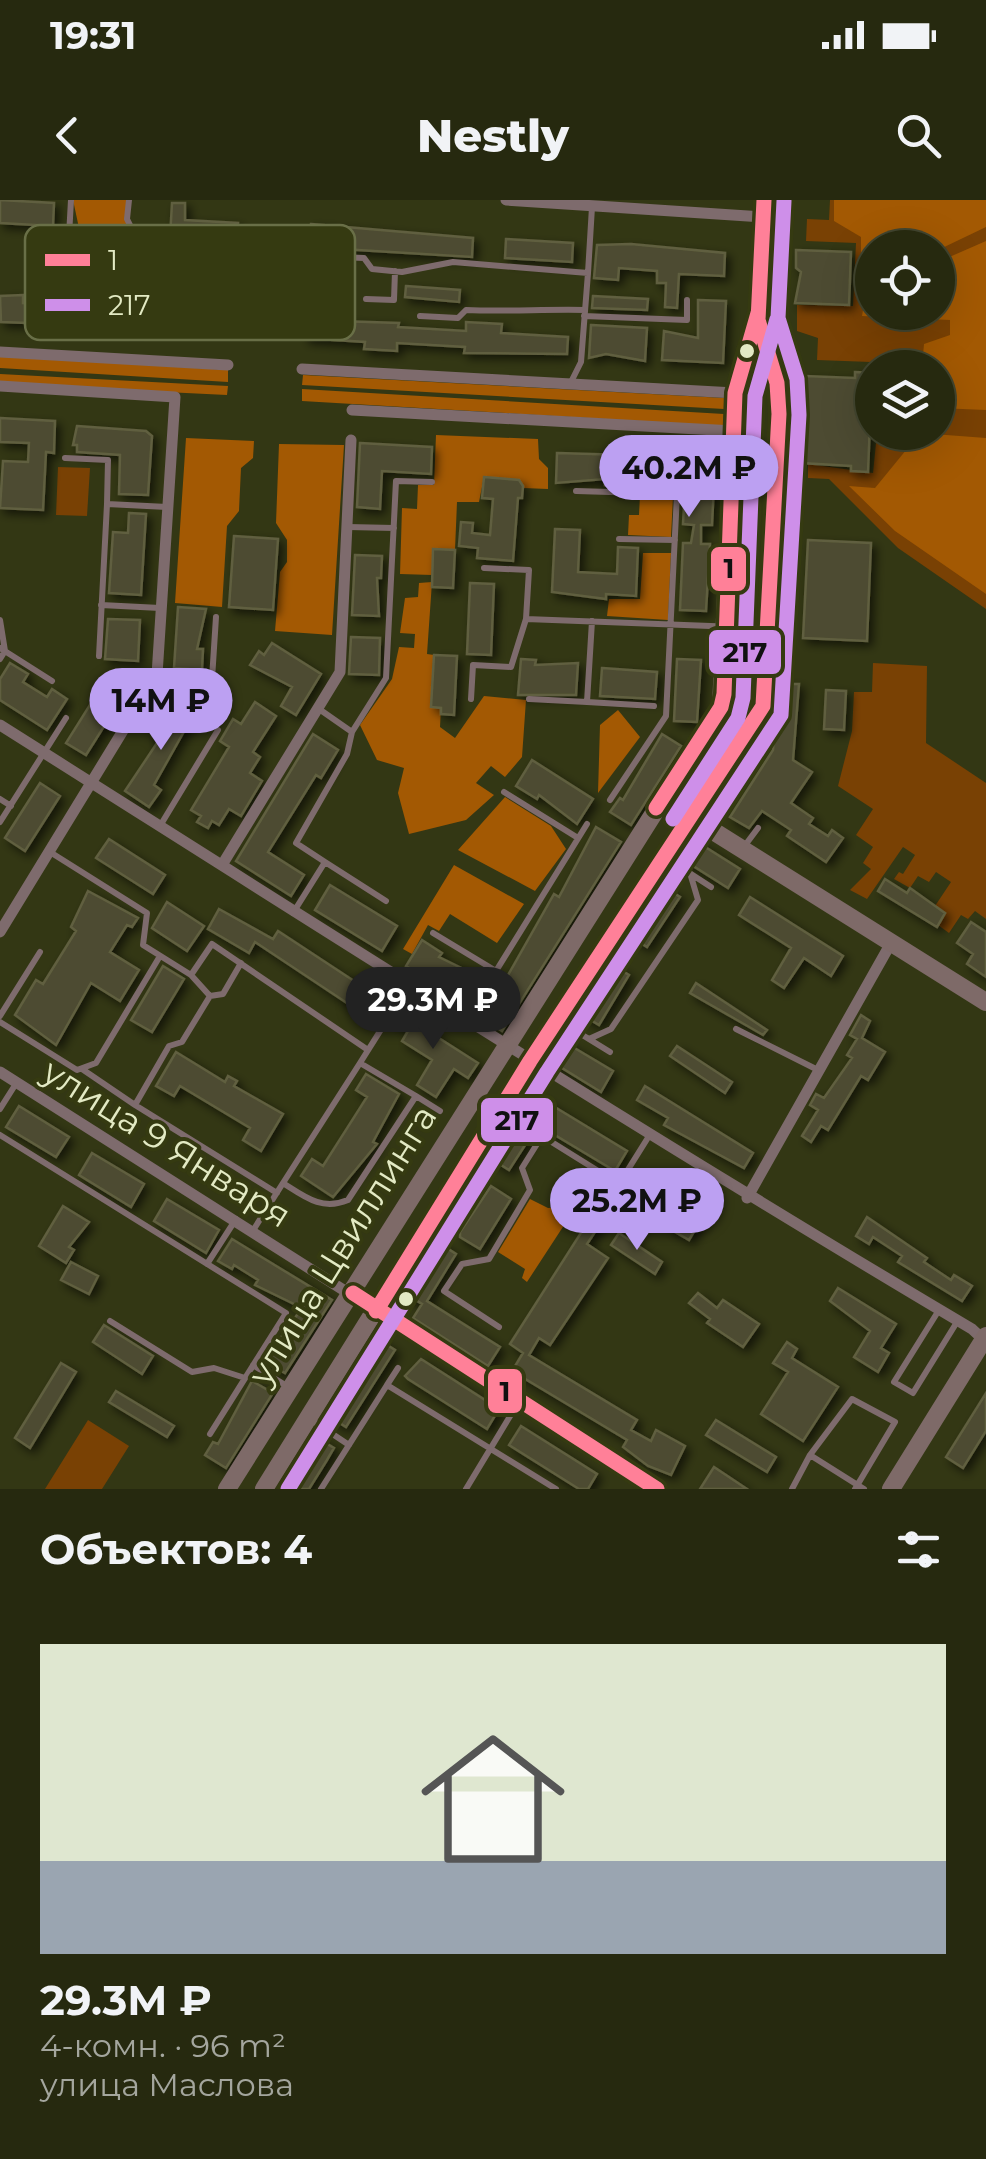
<!DOCTYPE html>
<html lang="ru">
<head>
<meta charset="utf-8">
<style>
	:root { --surface:#26290f; --page:#2e3118; --text:#f1f3f6; --muted:#a4a69e; --line:#42452f; --accent:#bca0f2 }
	body { margin:0; font-family:Montserrat,sans-serif; background:var(--page); color:var(--text); height:100vh; display:flex; flex-direction:column; font-size:38px; white-space:nowrap }
	* { box-sizing:border-box; margin:0 }
	p { font-size:32px; color:var(--muted) }
	.icon { flex:none; width:55px; height:55px; fill:none; stroke:currentColor; stroke-width:2; stroke-linecap:round; stroke-linejoin:round }
	.map { position:relative; height:1289px; overflow:hidden }
	.sheet { display:flex; flex-direction:column; background:var(--surface); flex:1 }
	.sheet>* { flex:none }
	.tools { position:absolute; left:855px; top:30px; display:grid; gap:20px }
	.tools a { display:grid; place-items:center; width:100px; height:100px; border-radius:50%; background:var(--surface); box-shadow:0 10px 40px #0002,0 0 0 2px var(--line); font-size:50px }
	.price { position:absolute; translate:-50% -85px; padding:0 22px; border-radius:35px; background:var(--accent); color:#111; font-size:32px; line-height:65px; filter:drop-shadow(0 2px 5px #0008) }
	.price::after { content:''; position:absolute; left:50%; top:60px; width:30px; height:22px; margin-left:-15px; background:inherit; clip-path:polygon(0 0,100% 0,50% 100%) }
	.price.active { background:#222; color:#fff }
	ul { padding:0; list-style:none }
	li { display:grid; align-content:center; gap:20px; height:530px; padding:0 40px }
	li span { display:grid; place-items:center; height:310px; border-radius:0px; color:#555 }
	li>.icon { margin-inline-start:auto }
	span .icon { width:180px; height:180px; fill:#fffc; stroke-width:1 }
	li b { font-size:42px }
	h2 { display:flex; justify-content:space-between; align-items:center; height:120px; padding:0 40px; font-size:42px }
	.status { display:flex; justify-content:space-between; align-items:center; height:70px; padding:0 50px; background:var(--surface); direction:ltr }
	.status svg { height:28px; fill:currentColor }
	header { display:flex; justify-content:space-between; align-items:center; height:130px; padding:0 40px; background:var(--surface); font-size:45px; font-weight:800 }
	.map>svg:first-child { display:block }
	.green { fill:#794104; fill-rule:evenodd }
	.forest { fill:#a35903 }
	.building { fill:#4d4c31; stroke:#605f3f; stroke-width:2.5; filter:url(#shadow) }
	.lines { fill:none; stroke-linecap:round; stroke-linejoin:round }
	.lane { stroke:#7e6b6d; stroke-width:6 }
	.street { stroke:#7e6b6d; stroke-width:11 }
	.secondary { stroke:#7e6a68; stroke-width:18 }
	.bus-1-casing { stroke:#353a11; stroke-width:22 }
	.bus-2-casing { stroke:#353a11; stroke-width:22 }
	.bus-1 { stroke:#ff8098; stroke-width:15 }
	.bus-2 { stroke:#ce8fe9; stroke-width:15 }
	.bus-dot { fill:#e3eac4; stroke:#353a11; stroke-width:4 }
	.labels { text-anchor:middle; dominant-baseline:central; stroke-width:8; stroke-linejoin:round; paint-order:stroke }
	.street-label { font-size:35px; fill:#e3eac4; stroke:#353a11 }
	.key { fill:#353a11; stroke:#696f47; stroke-width:2.5 }
	.key-label { font-size:28px; fill:#e3eac4 }
	.line-badge { stroke:#353a11; stroke-width:4 }
	.pale-badge-label { font-size:28px; text-anchor:middle; font-weight:bold; fill:#111 }
</style>
</head>
<body>
<div class="status"><b>19:31</b><svg viewBox="0 0 49 12"><path d="M0 12V9h3v3zM5 12V6h3v6zM10 12V3h3v9zM15 12V0h3v12zM26 1h20v11H26zM47 4h2v5h-2z"/></svg></div>
<header><svg class="icon" aria-label="back" viewBox="0 0 24 24"><path d="M15 5l-7 7 7 7"/></svg>Nestly<svg class="icon" aria-label="search" viewBox="0 0 24 24"><circle cx="10" cy="10" r="6"/><path d="M15 15l6 6"/></svg></header>
<div class="map">
<svg width="986" height="1289" viewBox="0 0 986 1289">
	<defs>
		<filter id="shadow"><feDropShadow dx="4.5" dy="4.5" stdDeviation="5" flood-color="#0009"/></filter>
	</defs>
	<rect width="100%" height="100%" fill="#333714"/>
	<path class="green" d="M830,0h156v409l-88,-61 -69,-69 -21,-1v-14l65,9 4,-40 61,-1v-64l-60,-1 -7,-5 -54,-2 1,-22 -21,-7v-26l56,1 3,-63 -50,-2 1,-22 22,1zM872,48h66v64h-66z
		M58,267l32,1 -3,48 -31,-1z
		M873,463l54,3 -1,77 60,40v136l-11,-8 -7,8 -7,-4 -12,18 -11,-8 7,-12 -10,-7 16,-24 -15,-10 -7,10 -11,-6 -8,12 -16,-9 5,-7 4,2 12,-19 -12,-8 -36,52 -17,-9 21,-21 -8,-6 10,-16 -17,-12 17,-26 -35,-23 14,-55 2,-39h18z
		M88,1220l41,26 -27,43h-57z"/>
	<path class="forest" d="M73,0h54l5,33 -8,9 -16,3 -1,-12h-9l-1,9h-15z
		M834,0h152v27l-48,23 -66,-2v27l-11,3v-41l-27,-16z
		M986,41v169l-48,-2v-40l-16,-1 2,-23 26,-9v-15l-88,-4 4,-24 6,-3v23h66v-50z
		M0,156l228,14v12l-228,-14z
		M0,174l228,12 -1,9 -227,-11z
		M303,175l421,23v11l-422,-24z
		M302,189l422,25 -1,12 -421,-25z
		M920,233l66,5v156l-91,-63 -46,-45 26,2z
		M436,235l102,4 1,20 9,9v21l-25,-1 -4,-8 -35,-3 -5,25h-22l-2,48 -22,-1 -1,26 -32,-1 2,-66 15,1 1,-24h16z
		M186,238l68,3 -1,17 -12,10 -2,43 -12,15 -5,81 -47,-4z
		M279,244l65,1 -12,190 -57,-4 5,-59 7,-10v-22l-11,-17z
		M640,295l33,2 -2,40 -43,-2 1,-20h10z
		M643,353h28l-3,67 -61,-4 2,-17h31z
		M432,382l-5,72 7,1 -3,52 10,1 -1,19 15,11 29,-42 42,4 -4,57 -17,20 -14,-11 -15,17 18,12 -28,25 -57,14 -11,-41 6,-25 -27,-8 -17,-35 32,-46 7,-32 15,1 1,-14 -15,-1 5,-35 13,-1 1,-14z
		M618,510l22,27 -42,56 2,-68z
		M505,597l46,29 15,23 -31,42 -77,-41z
		M454,665l70,39 -27,39 -47,-29 -11,17 -11,-6 -16,29 -9,-5z
		M530,999l18,9 22,-1 2,6 -45,69 -5,-4 3,-9 -27,-17z"/>
	<path class="building" d="M0,0l54,3 -1,23 -53,-3z
		M172,3h13v17l53,3 -1,18 -67,-3z
		M311,24l162,14 -1,19 -163,-10z
		M506,39l67,4 -1,19 -67,-4z
		M631,44l94,9 -1,23 -45,-2 -2,34 -12,-1 1,-24h-9v-12l-38,-3 -1,12 -24,-2 3,-33z
		M796,50l55,2 -2,53 -54,-2 6,-31 -5,-4z
		M406,86l54,4 -1,12 -54,-5z
		M23,95v8l120,6 -1,18 -141,-5 -1,-26z
		M593,96l55,3 -1,11 -55,-2z
		M698,100l28,1 -3,62 -61,-3 2,-29 34,7z
		M306,120l93,3 -1,4 68,4v-9l36,2 -1,9 67,4 -1,17 -103,-1 1,-6 -68,-4v8l-33,-2 1,-7 -60,-4z
		M591,125l56,3 -2,33 -39,-7 -17,4z
		M855,172l17,1 -4,99 -17,-1v-5l-50,-3 4,-87 50,2z
		M0,218l55,3 -1,32 -8,-1 -3,58 -43,-2 3,-47 25,1 1,-19 -29,-1z
		M77,226l69,5 6,5 -4,59 -29,-1 1,-39 -43,-3v-7h-4z
		M360,243l72,4 -1,27 -49,-3 -2,38 -23,-2z
		M557,253l68,2 -1,31 -19,-1v-6l-49,4z
		M641,260l74,3 -3,62h-11v19h9l-4,67 -26,-1 3,-67h8l3,-18 -11,-1 2,-36 -45,-2z
		M484,277l35,3 4,6 -1,12h-4l-5,63 -36,-3 1,-10 -19,-2 2,-24 12,1 -1,10 18,2 3,-36 -11,-1z
		M129,313l17,1 -5,81 -32,-2 4,-61 15,1z
		M555,329l25,1 -2,42 39,2 1,-27 20,1 -2,48 -30,-2v5l-54,-7z
		M234,336l44,3 -5,71 -44,-3z
		M808,340l63,3 -4,98 -64,-3z
		M433,349l22,1 -2,38 -21,-1z
		M355,355l27,1 -1,22h-4l2,38 -27,-1z
		M470,383l24,1 -3,71 -24,-1z
		M178,407l28,2 -9,40h6l-1,21 -28,-2z
		M108,419l32,1 -2,41 -33,-2z
		M351,437l29,1 -1,37 -30,-1z
		M272,443l49,31 -25,41 -15,-9 11,-19 -42,-22 9,-14 5,4z
		M434,455l23,1 -3,59 -13,-1v-6l-10,-1z
		M521,459l15,1 -1,5 43,-2 -2,32h-58z
		M677,459l24,1 -4,62 -23,-1z
		M10,463l18,11 -5,8 24,15 5,-8 15,10 -20,31 -47,-30v-21z
		M602,468l55,4 -2,27 -55,-3z
		M105,481l20,12 -39,62 -20,-12z
		M777,484h22l-6,76 19,12 -21,31 22,15 -4,6 19,12 4,-6 11,8 -17,24 -39,-26 4,-6 -29,-19 -13,17 -19,-11 43,-67z
		M826,490l20,1 -2,39 -20,-1z
		M177,498l19,12 -42,75 7,5 -12,17 -24,-16 34,-51 -6,-4z
		M255,502l21,14 -23,36 7,5 -10,16 12,8 -21,35 -12,-7 -10,16 -7,-4 -4,7 -11,-6 4,-6 -10,-6 38,-63 -9,-6 13,-22 8,5z
		M313,534l25,16 -17,28 -5,-3 -48,77 36,23 -13,21 -55,-35z
		M662,534l19,12 -50,79 -21,-13 10,-14 3,2z
		M532,560l61,39 -16,25 -38,-29 -2,4 -21,-13z
		M40,583l20,13 -35,55 -20,-13z
		M596,627l25,15 -119,189 -25,-16 13,-21 5,4 59,-104 5,3z
		M691,638l49,31 -12,19 -49,-31z
		M109,639l56,36 -12,19 -57,-36z
		M885,679l22,14 3,-5 35,25 -8,14 -59,-36z
		M330,685l67,41 -15,25 -67,-41z
		M661,685l19,12 -33,50 -19,-12z
		M88,691l50,27 -6,9 -5,-2 -17,27 29,18 -19,31 -29,-18 -35,62 -41,-30 21,-35 7,4 33,-53 -5,-4z
		M750,697l93,59 -12,20 -27,-18 -20,30 -12,-8 19,-32 -52,-33z
		M167,702l37,24 -17,25 -35,-23z
		M219,709l54,30 5,-8 105,69 -12,19 -116,-77 -6,11 -41,-24z
		M971,722l15,10v45l-19,-13 6,-10 -16,-11z
		M422,740l20,13 -3,4 43,21 -14,26 -62,-38z
		M609,763l20,12 -30,50 -20,-12z
		M163,766l21,13 -32,53 -21,-12z
		M696,783l71,47 -4,5 -73,-42z
		M406,802l18,11 -7,11 61,39 -10,15 -14,-9 -18,28 -19,-12 15,-25 -30,-19 6,-10 -14,-10z
		M861,815l9,6 -8,17 23,14 -17,28 -7,-4 -33,54 -7,-4 -10,16 -9,-6 16,-26 -8,-5 6,-11 8,4 28,-40 -5,-3 10,-16 -7,-4z
		M561,840l52,31 -12,21 -52,-32z
		M677,846l55,36 -7,11 -55,-37z
		M176,852l49,30 3,-6 9,5 -3,5 49,28 -22,37 -18,-11 7,-12 -70,-42 -6,10 -18,-10z
		M366,874l33,20 -26,48 4,2 -44,53 -32,-21 11,-17 11,7 44,-69 -11,-7z
		M645,886l108,67 -9,15 -80,-43 4,-7 -31,-18z
		M530,892l97,59 -12,20 -77,-46 -29,45 -19,-12z
		M19,906l50,31 -13,20 -50,-30z
		M92,953l52,31 -13,23 -52,-32z
		M491,986l20,13 -31,50 -20,-12v-5z
		M682,989l28,16 -21,35 -19,-11 5,-8 -9,-5z
		M167,999l52,31 -13,23 -52,-32z
		M63,1006l26,16 -20,25 5,3 -8,13 -27,-17z
		M593,1014l10,6 -16,24 21,14 -58,87 -11,-7 -10,17 108,65 -6,10 20,11 5,-11 29,16 -14,29 -23,-9 -25,-19 4,-7 -115,-69 11,-18 -13,-9z
		M867,1017l60,41 -3,4 27,18 3,-5 18,11 -10,15 -64,-39 4,-6 -29,-19 -4,7 -13,-8z
		M619,1033l43,29 -7,12 -44,-29z
		M232,1039l100,61 -47,73 -21,-12 38,-53 -47,-23 3,-5 -24,-15 -2,4 -14,-8z
		M436,1041l20,13 -29,47 73,46 -12,19 -75,-48 9,-14 -19,-12z
		M71,1062l27,14 -9,18 -28,-14z
		M838,1088l58,36 -15,24 8,5 -11,19 -24,-15 16,-26 -40,-30z
		M698,1093l19,15 6,-8 36,24 -16,23 -36,-24 3,-4 -21,-16z
		M104,1125l49,31 -11,18 -49,-32z
		M376,1138l19,12 -49,77 -19,-12z
		M787,1142l10,7 -5,9 46,29 -35,54 -42,-27 27,-42 -15,-9z
		M421,1159l78,50 -12,20 -79,-50 -3,-3z
		M61,1163l15,9 -46,76 -15,-10z
		M252,1181l21,12 -47,75 -21,-13 8,-13 5,2z
		M116,1191l58,35 -7,11 -58,-35z
		M986,1193v38l-23,37 -17,-11z
		M716,1220l60,37 -9,15 -61,-37z
		M521,1226l76,48 -9,15h-9l-70,-44z
		M314,1236l20,12 -7,12 -18,29h-28z
		M714,1267l33,22h-47z"/>
	<g class="lines">
		<path class="lane" d="M142,49l89,-2
			M313,56l51,2 8,11 30,3 51,-10 135,11 4,-66
			M66,90l5,-90
			M91,96l75,3 -39,-80 2,-19
			M129,97l26,-21
			M166,99l68,4
			M366,99l28,1 1,-29
			M420,116l38,2 8,-8c40,2 78,-1 119,0
			M584,116l103,4v-20
			M570,184l11,-22 7,-89
			M65,258l43,2 -1,44 60,3
			M576,291l101,3 -11,222 -56,84
			M348,327l46,1
			M619,339l56,1
			M484,368l45,2 -3,49 237,9
			M101,405l59,3
			M0,420l5,31 -5,8
			M770,447l19,1 7,-172 -15,-1
			M0,448l52,33
			M99,456l8,-152
			M158,475l54,4 4,-62
			M471,499l2,-34 38,2 15,-48
			M529,499l58,3 5,-81
			M587,502l67,4
			M319,509l33,23 -5,22 -51,89 29,19
			M352,532l34,-54 10,-197 36,1
			M504,592l74,46
			M0,599l11,7
			M0,622l66,-104
			M160,626l58,-96
			M743,648l15,-20
			M50,652l97,61 -4,32 48,30
			M691,674l20,13
			M293,713l32,-51 61,39
			M433,733l63,38 -30,49
			M241,763l-18,31 -13,2 -28,46 -13,4 -34,59 142,88
			M496,771l91,-147
			M409,785l-49,78 56,33
			M210,796l-19,-21 21,-31 156,106
			M0,816l40,-64
			M558,820l52,32
			M0,822l77,48 19,-7 64,-107
			M736,829l82,41
			M589,839l22,-10 87,-129 -8,-27 -22,-14
			M82,869l53,36
			M0,909l17,-27
			M0,935l286,178 -76,121
			M283,983l77,-120
			M254,1029l29,-46c22,14 39,28 65,17l68,-104 24,15
			M207,1064l29,-45
			M939,1110l-45,72 19,11 44,-71
			M110,1121l82,51 22,-4 31,10
			M499,1127l-55,-36 18,-27 27,-5 41,-69 -8,-22 20,-32 77,48 30,-48
			M253,1165l37,23
			M387,1185l11,-17
			M310,1219l39,26
			M810,1255l42,-56 43,23 -40,67
			M321,1289l66,-104 169,104
			M466,1289l52,-86
			M792,1289l18,-34 54,34"/>
		<path class="street" d="M506,0l257,17
			M0,152l228,13
			M302,169l433,24
			M0,186l175,11 -18,278 -157,257
			M352,210l382,21
			M0,525c323,204 643,409 972,604l14,13
			M222,665l118,-193 11,-232
			M0,872l657,417
			M747,998l144,-255"/>
		<path class="secondary" d="M662,599l324,203
			M227,1289l494,-782 14,-314 23,-73
			M264,1289l266,-428 233,-355 16,-292 -2,-31 -19,-63 6,-120
			M891,1289l95,-153"/>
		<g class="bus-1-casing">
			<path id="bus-1" d="M656,608l65,-101 3,-13 11,-301 23,-80
				M353,1093l304,196
				M376,1111l154,-250 233,-355 16,-292 -2,-31 -19,-63 6,-120"/>
		</g>
		<g class="bus-2-casing">
			<path id="bus-2" d="M673,619l65,-101 5,-20 12,-302 22,-77
				M288,1289l259,-417 234,-357 18,-300 -2,-36 -19,-61 6,-117"/>
		</g>
		<use href="#bus-1" class="bus-1"/>
		<use href="#bus-2" class="bus-2"/>
	</g>
	<g class="bus-dot">
		<circle cx="747" cy="151" r="9"/>
		<circle cx="406" cy="1099" r="9"/>
	</g>
	<g class="labels">
		<g class="street-label">
			<text transform="translate(167 943) rotate(32)">улица 9 Января</text>
			<text transform="translate(342 1045) rotate(-58)">улица Цвиллинга</text>
		</g>
	</g>
	<rect x="25" y="25" width="330" height="115" rx="15" class="key"/>
	<rect x="45" y="54" width="45" height="12" fill="#ff8098"/>
	<rect x="45" y="99" width="45" height="12" fill="#ce8fe9"/>
	<g class="key-label">
		<text x="108" y="70">1</text>
		<text x="108" y="115">217</text>
	</g>
	<g class="line-badge">
		<rect x="709" y="345" width="39" height="48" rx="10" fill="#ff8098"/>
		<rect x="707" y="428" width="76" height="48" rx="10" fill="#ce8fe9"/>
		<rect x="479" y="896" width="76" height="48" rx="10" fill="#ce8fe9"/>
		<rect x="486" y="1167" width="38" height="48" rx="10" fill="#ff8098"/>
	</g>
	<g class="pale-badge-label">
		<text x="729" y="378">1</text>
		<text x="745" y="462">217</text>
		<text x="517" y="930">217</text>
		<text x="505" y="1201">1</text>
	</g>
</svg>
<div class="tools">
<a><svg class="icon" aria-label="locate" viewBox="0 0 24 24"><circle cx="12" cy="12" r="6"/><path d="M12 2v4M12 18v4M2 12h4M18 12h4"/></svg></a>
<a><svg class="icon" aria-label="layers" viewBox="0 0 24 24"><path d="M12 4l9 5-9 5-9-5zM3 14l9 5 9-5"/></svg></a>
</div>
<b class="price" style="left:689px;top:320px">40.2M ₽</b>
<b class="price" style="left:161px;top:553px">14M ₽</b>
<b class="price active" style="left:433px;top:852px">29.3M ₽</b>
<b class="price" style="left:637px;top:1053px">25.2M ₽</b>
</div>
<section class="sheet">
<h2>Объектов: 4<svg class="icon" aria-label="filters" viewBox="0 0 24 24"><path d="M4 7h16M4 17h16"/><circle cx="9" cy="7" r="2"/><circle cx="15" cy="17" r="2"/></svg></h2>
<ul>
<li><span style="background:linear-gradient(#dfe7d0 70%,#9aa5b1 0)"><svg class="icon" aria-label="home" viewBox="0 0 24 24"><path d="M3 11l9-7 9 7M6 9v11h12V9"/></svg></span><div><b>29.3M ₽</b><p>4-комн. · 96 m²</p><p>улица Маслова</p></div></li>
</ul>
</section>
</body>
</html>
